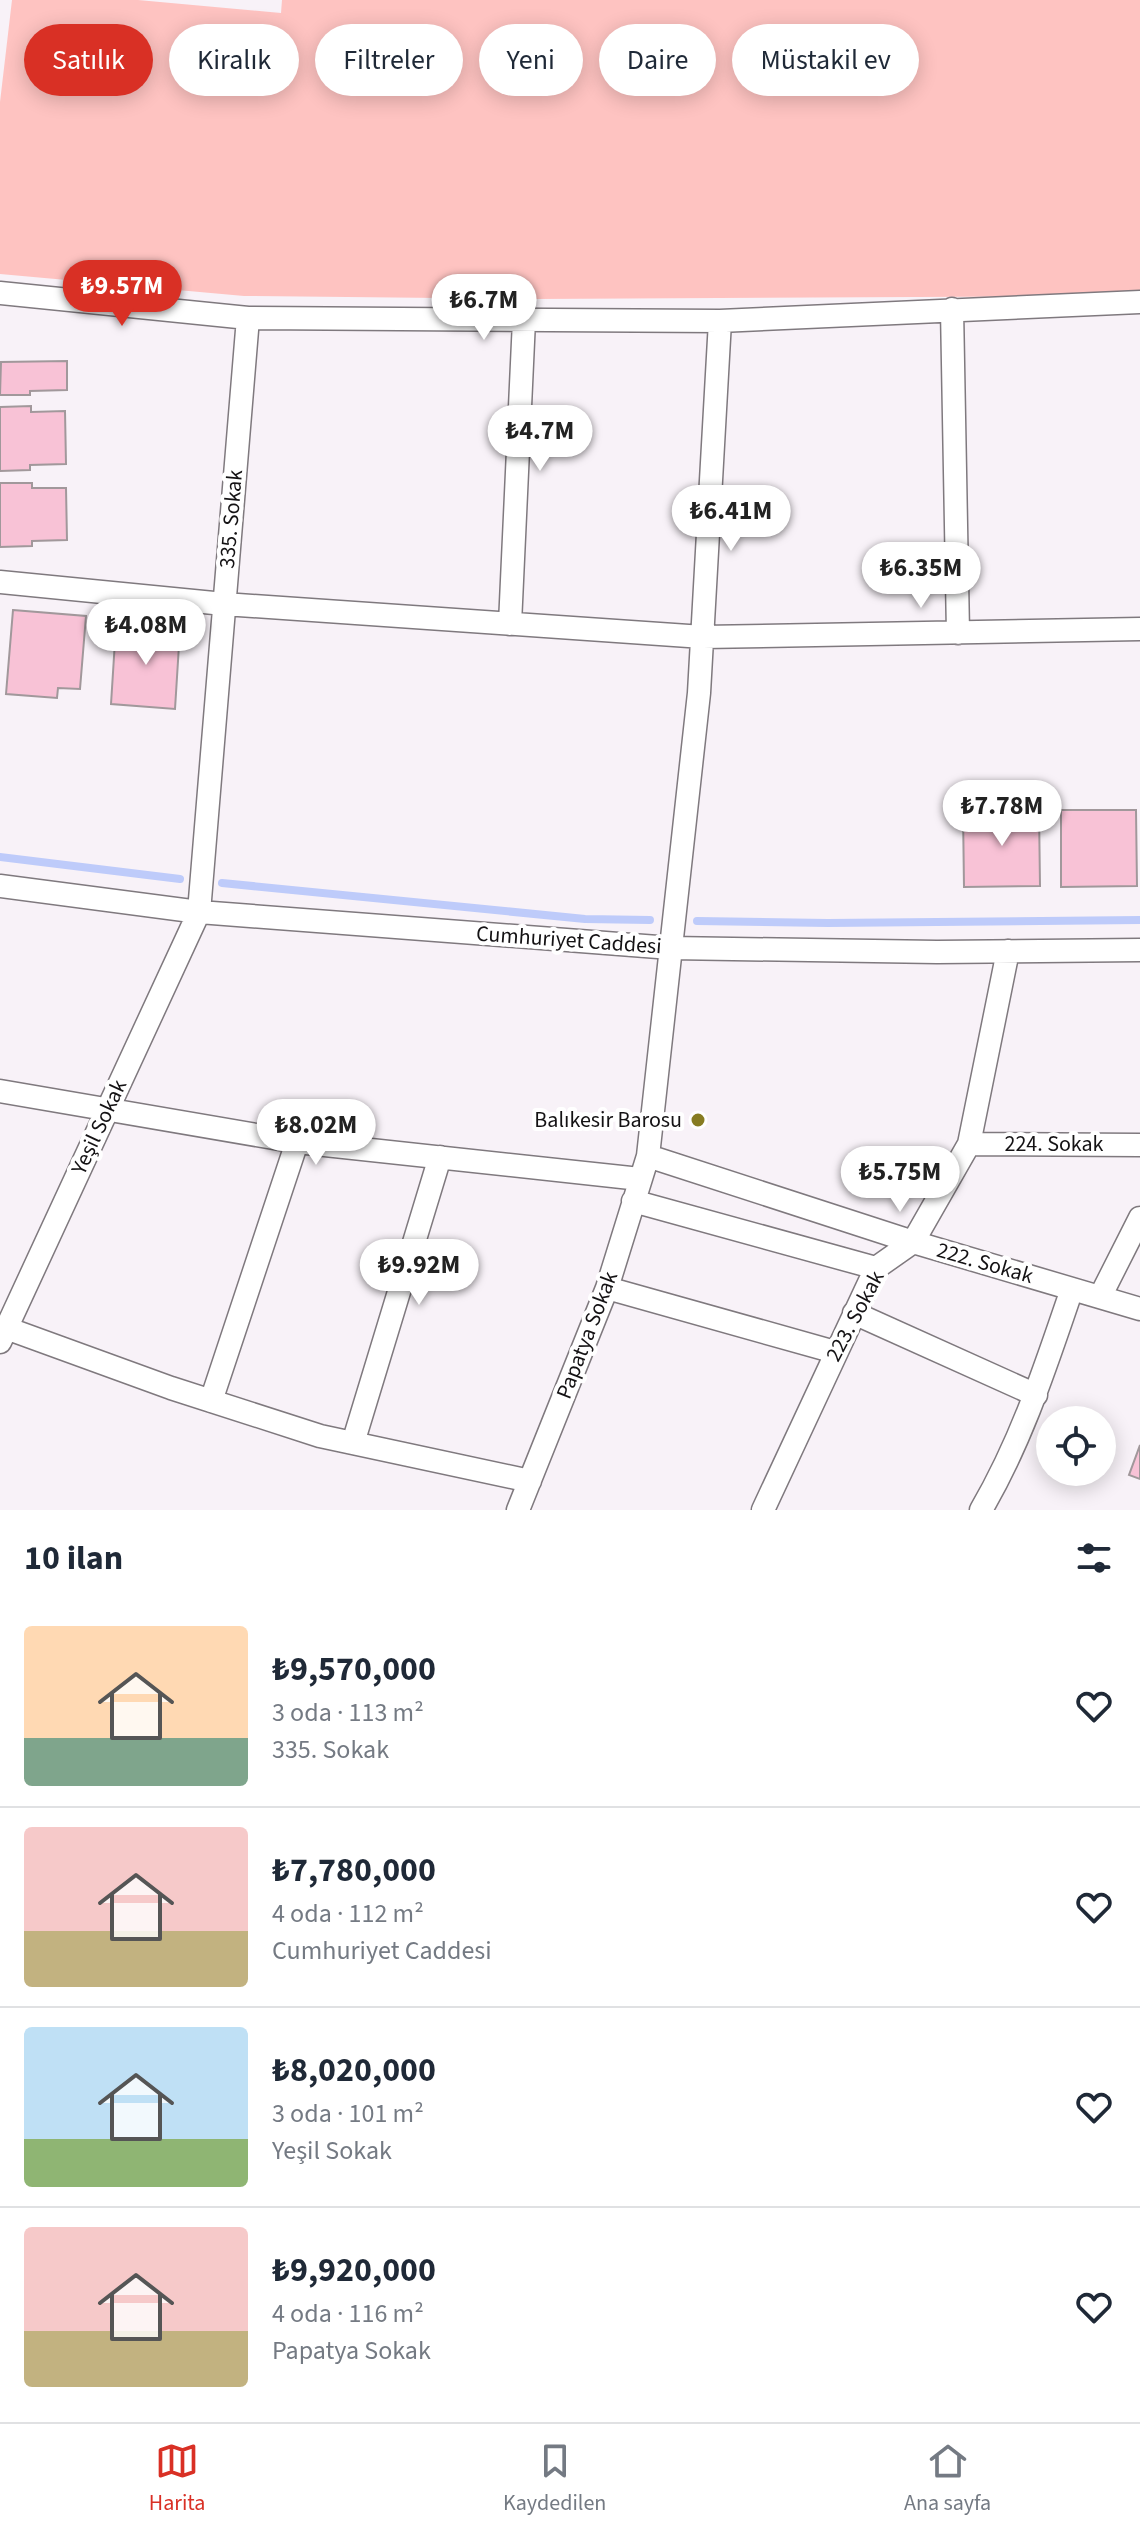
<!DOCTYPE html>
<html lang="tr">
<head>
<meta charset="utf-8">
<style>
	:root { --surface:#fff; --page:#f2f2f3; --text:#1f2937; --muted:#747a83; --line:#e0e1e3; --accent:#d93025 }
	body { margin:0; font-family:"Source Sans 3",sans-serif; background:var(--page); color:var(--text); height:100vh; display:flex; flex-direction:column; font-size:30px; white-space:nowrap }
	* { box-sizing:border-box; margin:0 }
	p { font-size:26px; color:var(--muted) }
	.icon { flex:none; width:44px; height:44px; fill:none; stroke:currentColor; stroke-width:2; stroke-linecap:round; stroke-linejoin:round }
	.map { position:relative; height:1510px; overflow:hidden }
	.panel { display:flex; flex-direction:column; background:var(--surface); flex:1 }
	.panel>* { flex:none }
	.guide { position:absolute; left:24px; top:24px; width:1092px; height:72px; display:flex; gap:16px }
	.controls { position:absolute; left:1036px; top:1406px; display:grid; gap:16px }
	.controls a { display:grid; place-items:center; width:80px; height:80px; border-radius:50%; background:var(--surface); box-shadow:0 4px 20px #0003; font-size:40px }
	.price { position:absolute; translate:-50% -68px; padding:0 18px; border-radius:28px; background:#fff; color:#222; font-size:26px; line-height:52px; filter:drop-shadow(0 2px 4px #0008) }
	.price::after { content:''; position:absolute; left:50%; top:48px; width:24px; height:18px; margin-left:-12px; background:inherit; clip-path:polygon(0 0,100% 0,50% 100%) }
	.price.on { background:var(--accent); color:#fff }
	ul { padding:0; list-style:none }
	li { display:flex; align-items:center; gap:24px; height:200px; padding:0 24px }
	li+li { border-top:2px solid var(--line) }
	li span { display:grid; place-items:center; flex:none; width:224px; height:160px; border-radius:8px; color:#555 }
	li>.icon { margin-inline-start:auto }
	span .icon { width:96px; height:96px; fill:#fffc; stroke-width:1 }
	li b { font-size:34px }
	h2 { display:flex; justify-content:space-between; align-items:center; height:96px; padding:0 24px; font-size:34px }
	.pill { padding:0 28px; border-radius:36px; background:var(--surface); box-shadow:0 4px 20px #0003; font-size:28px; line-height:72px }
	.pill.on { background:var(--accent); color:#fff }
	.menu { display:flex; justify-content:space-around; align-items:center; height:112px; border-top:2px solid var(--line); background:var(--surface); font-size:22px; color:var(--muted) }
	.menu a { display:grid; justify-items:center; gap:4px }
	.menu .on { color:var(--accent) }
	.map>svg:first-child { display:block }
	.green { fill:#fec3c1 }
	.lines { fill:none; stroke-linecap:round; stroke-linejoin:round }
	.stream { stroke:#becbfa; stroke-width:8 }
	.building { fill:#f8c2d6; stroke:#a1989b; stroke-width:2 }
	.minor-casing { stroke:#7f797e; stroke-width:25 }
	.minor { stroke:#fff; stroke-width:22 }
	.poi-dot { fill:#877c22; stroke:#fff; stroke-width:3 }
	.labels { text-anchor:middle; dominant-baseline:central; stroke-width:8; stroke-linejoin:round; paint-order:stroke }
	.street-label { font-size:22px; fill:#141214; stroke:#fff }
	.poi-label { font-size:22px; fill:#141214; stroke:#fff; text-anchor:end }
</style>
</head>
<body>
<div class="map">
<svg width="1140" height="1510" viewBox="0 0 1140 1510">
	<rect width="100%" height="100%" fill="#f8f2f8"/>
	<path class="green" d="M12,0h126l143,13 1,-13h858v296l-605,3 -291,-3 -244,-22v-172z"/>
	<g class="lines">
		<path class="stream" d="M0,857l180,22
			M222,883l363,36 65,1
			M697,921l131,2 312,-3"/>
	</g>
	<path class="building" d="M67,361v29l-37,1v4h-30l1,-33z
		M31,406v6l34,-1 1,53 -36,1v5l-30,1v-64z
		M0,483h32v5h34l1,52 -35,1v5l-32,1z
		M13,610l73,6 -6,73 -22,-1 -1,10 -51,-4z
		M116,625l64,4 -5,80 -64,-5z
		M1039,810l1,76 -76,1 -1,-76z
		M1061,810h75l1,76 -76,1z
		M1140,1445v34l-11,-4z"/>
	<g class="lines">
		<g class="minor-casing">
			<path id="minor" d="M0,293l248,25 472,3
				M952,309l6,324
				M0,582l224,22 479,33 437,-8
				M510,624l14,-304
				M0,886l199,26 472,36 266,4 203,-2
				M0,1091l297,51 343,37
				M969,1144l171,1
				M648,1156l265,86 227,67
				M633,1201l243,67
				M607,1288l228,64
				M1100,1297l40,-79
				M854,1313l182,82
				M6,1328l165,60 149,48 210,45
				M0,1342l199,-430 49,-594
				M211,1401l86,-259
				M353,1443l87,-286
				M518,1510l89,-222 41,-132 51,-463 21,-372 420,-19
				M763,1510l113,-242 37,-26 56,-98 39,-193
				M981,1510c41,-70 65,-145 91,-221"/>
		</g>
		<use href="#minor" class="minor"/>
	</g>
	<circle class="poi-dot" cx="698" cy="1120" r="8"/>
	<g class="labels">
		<g class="street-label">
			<text transform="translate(231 519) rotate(-85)">335. Sokak</text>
			<text transform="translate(569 940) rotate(4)">Cumhuriyet Caddesi</text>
			<text transform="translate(99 1127) rotate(-65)">Yeşil Sokak</text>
			<text x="1054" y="1144">224. Sokak</text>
			<text transform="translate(985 1263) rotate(16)">222. Sokak</text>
			<text transform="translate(855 1316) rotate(-62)">223. Sokak</text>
			<text transform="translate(587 1335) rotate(-69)">Papatya Sokak</text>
		</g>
		<g class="poi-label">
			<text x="682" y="1120">Balıkesir Barosu</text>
		</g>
	</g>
</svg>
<div class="controls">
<a><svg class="icon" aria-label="locate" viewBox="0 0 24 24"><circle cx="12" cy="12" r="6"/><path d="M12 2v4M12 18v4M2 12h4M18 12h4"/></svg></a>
</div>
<b class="price on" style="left:122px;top:328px">₺9.57M</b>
<b class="price" style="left:484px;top:342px">₺6.7M</b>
<b class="price" style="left:540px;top:473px">₺4.7M</b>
<b class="price" style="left:731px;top:553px">₺6.41M</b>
<b class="price" style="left:921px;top:610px">₺6.35M</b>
<b class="price" style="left:146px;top:667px">₺4.08M</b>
<b class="price" style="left:1002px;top:848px">₺7.78M</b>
<b class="price" style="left:316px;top:1167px">₺8.02M</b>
<b class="price" style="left:900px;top:1214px">₺5.75M</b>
<b class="price" style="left:419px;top:1307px">₺9.92M</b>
<div class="guide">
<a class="pill on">Satılık</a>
<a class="pill">Kiralık</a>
<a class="pill">Filtreler</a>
<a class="pill">Yeni</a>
<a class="pill">Daire</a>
<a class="pill">Müstakil ev</a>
</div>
</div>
<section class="panel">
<h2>10 ilan<svg class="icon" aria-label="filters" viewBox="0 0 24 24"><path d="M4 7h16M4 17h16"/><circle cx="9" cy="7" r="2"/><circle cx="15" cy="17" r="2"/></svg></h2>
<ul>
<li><span style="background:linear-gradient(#ffd9b3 70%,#7fa58c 0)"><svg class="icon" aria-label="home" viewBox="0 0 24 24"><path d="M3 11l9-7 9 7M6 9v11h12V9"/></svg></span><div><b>₺9,570,000</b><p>3 oda · 113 m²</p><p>335. Sokak</p></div><svg class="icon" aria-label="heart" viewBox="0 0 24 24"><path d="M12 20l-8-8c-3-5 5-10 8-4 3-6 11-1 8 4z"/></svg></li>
<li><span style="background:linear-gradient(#f6c9c9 65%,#c2b280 0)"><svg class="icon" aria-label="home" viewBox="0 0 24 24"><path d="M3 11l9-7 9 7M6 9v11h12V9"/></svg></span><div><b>₺7,780,000</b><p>4 oda · 112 m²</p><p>Cumhuriyet Caddesi</p></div><svg class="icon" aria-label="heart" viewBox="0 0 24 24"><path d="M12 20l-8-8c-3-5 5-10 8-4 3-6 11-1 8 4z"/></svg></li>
<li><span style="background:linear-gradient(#bfe0f5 70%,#8fb573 0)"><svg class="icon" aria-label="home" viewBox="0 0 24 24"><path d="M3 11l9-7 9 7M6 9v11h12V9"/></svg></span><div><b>₺8,020,000</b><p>3 oda · 101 m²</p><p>Yeşil Sokak</p></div><svg class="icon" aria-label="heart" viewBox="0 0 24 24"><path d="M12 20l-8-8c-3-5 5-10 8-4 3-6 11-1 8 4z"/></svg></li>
<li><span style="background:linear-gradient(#f6c9c9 65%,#c2b280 0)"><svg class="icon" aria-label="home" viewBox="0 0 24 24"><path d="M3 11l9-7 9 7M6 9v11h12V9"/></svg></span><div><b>₺9,920,000</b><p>4 oda · 116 m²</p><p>Papatya Sokak</p></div><svg class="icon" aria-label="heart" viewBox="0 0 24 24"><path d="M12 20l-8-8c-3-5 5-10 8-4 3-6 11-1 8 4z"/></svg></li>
</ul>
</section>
<nav class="menu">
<a class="on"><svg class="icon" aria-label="map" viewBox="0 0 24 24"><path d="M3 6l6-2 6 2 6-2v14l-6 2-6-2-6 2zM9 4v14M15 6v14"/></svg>Harita</a>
<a><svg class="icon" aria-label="saved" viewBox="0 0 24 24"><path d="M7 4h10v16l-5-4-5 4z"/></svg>Kaydedilen</a>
<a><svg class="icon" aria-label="home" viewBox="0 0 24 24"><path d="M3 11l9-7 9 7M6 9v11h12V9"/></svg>Ana sayfa</a>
</nav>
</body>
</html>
